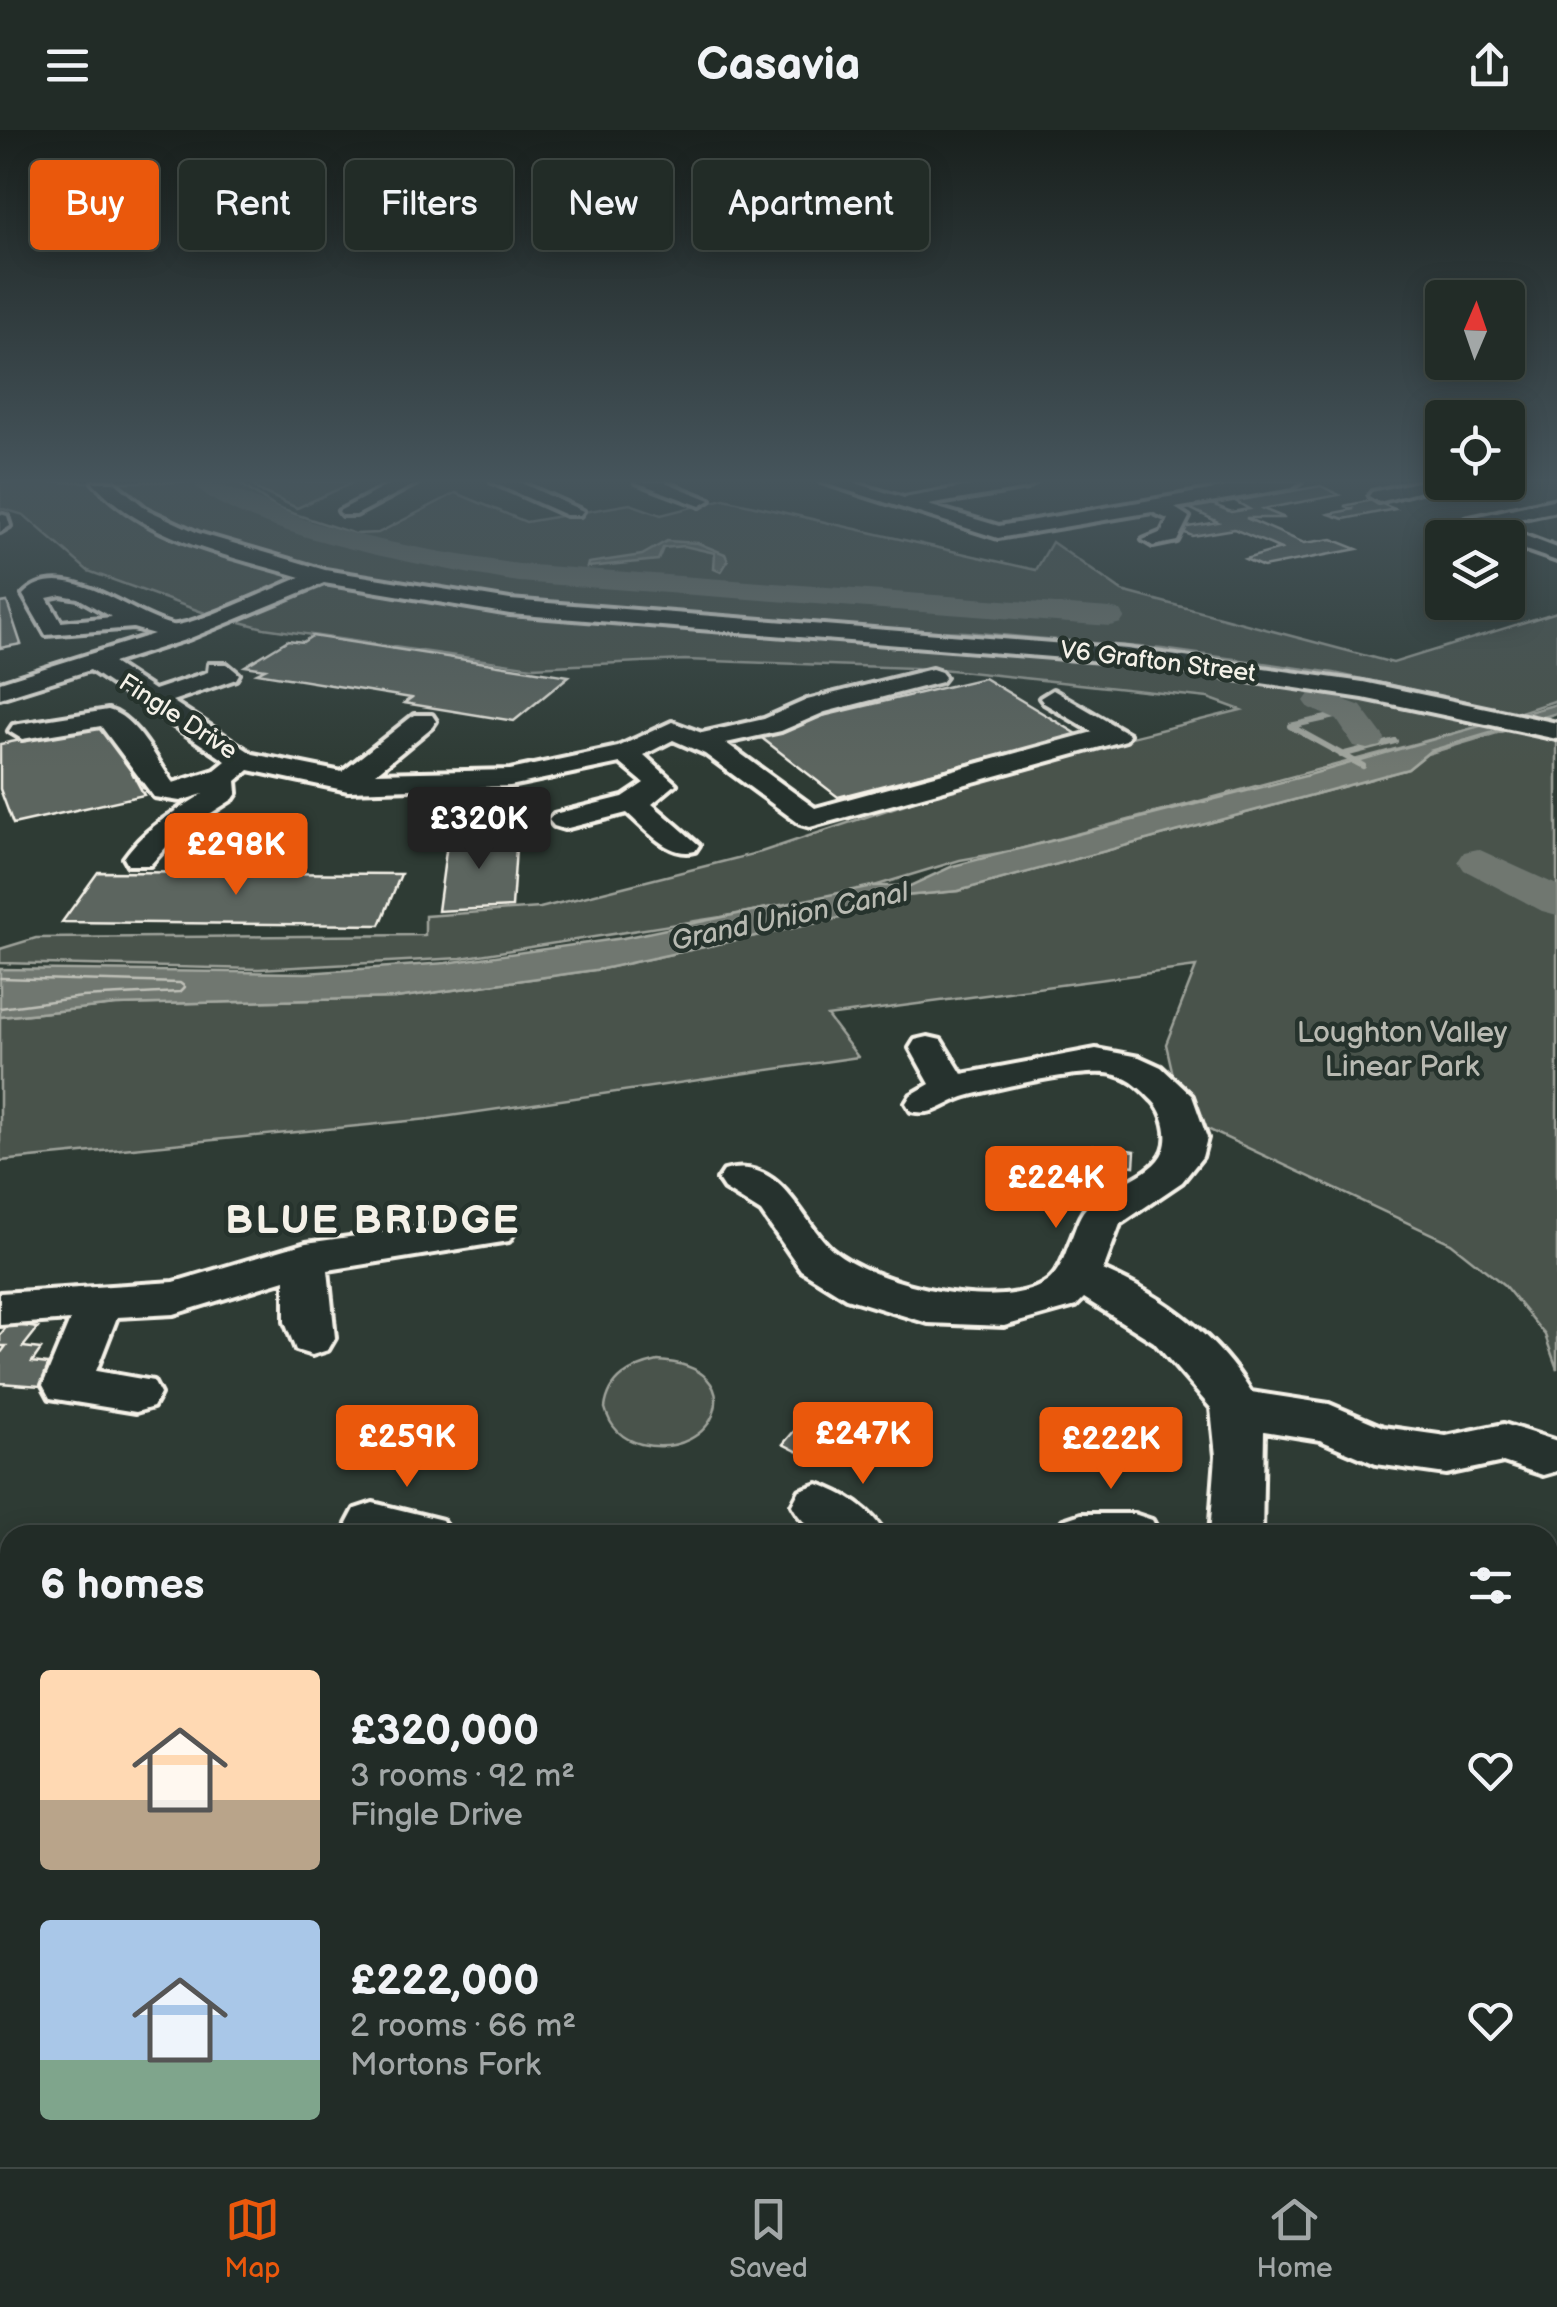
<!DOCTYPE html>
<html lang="en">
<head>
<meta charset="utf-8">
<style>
	:root { --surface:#222c27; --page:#2a342f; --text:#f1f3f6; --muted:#a2a7a7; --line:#3f4844; --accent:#ea580c }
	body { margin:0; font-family:"Balsamiq Sans",sans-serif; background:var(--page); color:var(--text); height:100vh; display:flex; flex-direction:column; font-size:38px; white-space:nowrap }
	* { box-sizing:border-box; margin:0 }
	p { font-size:32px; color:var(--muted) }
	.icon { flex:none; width:55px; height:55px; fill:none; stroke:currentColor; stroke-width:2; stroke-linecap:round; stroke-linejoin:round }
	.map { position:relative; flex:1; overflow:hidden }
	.details { position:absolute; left:0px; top:1395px; width:1558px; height:642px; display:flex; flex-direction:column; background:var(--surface); border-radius:30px 30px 0 0; box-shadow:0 5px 25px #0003,0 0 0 2px var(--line) }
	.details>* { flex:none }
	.guide { position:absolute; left:30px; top:30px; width:1000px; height:90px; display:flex; gap:20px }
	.needle { width:65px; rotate:2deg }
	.fabs { position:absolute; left:1425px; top:150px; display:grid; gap:20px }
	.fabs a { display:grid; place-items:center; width:100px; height:100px; border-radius:10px; background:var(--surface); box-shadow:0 5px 25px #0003,0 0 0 2px var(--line); font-size:50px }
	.price { position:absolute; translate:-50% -85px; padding:0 22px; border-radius:10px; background:var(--accent); color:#fff; font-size:32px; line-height:65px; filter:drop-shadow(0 2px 5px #0008) }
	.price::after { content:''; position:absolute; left:50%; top:60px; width:30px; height:22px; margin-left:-15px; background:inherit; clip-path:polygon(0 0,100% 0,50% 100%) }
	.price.selected { background:#222; color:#fff }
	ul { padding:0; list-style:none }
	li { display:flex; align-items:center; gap:30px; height:250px; padding:0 40px }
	li span { display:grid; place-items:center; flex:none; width:280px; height:200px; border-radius:10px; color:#555 }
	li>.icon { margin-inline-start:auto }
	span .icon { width:120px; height:120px; fill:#fffc; stroke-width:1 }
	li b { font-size:42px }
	h2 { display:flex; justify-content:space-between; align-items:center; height:120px; padding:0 40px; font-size:42px }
	.pill { padding:0 35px; border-radius:10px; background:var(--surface); box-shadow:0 5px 25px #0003,0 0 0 2px var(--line); font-size:35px; line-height:90px }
	.pill.selected { background:var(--accent); color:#fff }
	header { display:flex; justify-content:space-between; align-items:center; height:130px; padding:0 40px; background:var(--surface); font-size:45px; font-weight:700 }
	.tab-bar { display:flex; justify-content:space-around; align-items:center; height:140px; border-top:2px solid var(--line); background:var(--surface); font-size:28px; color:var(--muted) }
	.tab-bar a { display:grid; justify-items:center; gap:5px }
	.tab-bar .selected { color:var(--accent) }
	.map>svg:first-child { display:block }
	.green { fill:#48524c; stroke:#9ea29a; stroke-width:2.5 }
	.water { fill:#6f7770; stroke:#a4a8a0; stroke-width:2.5 }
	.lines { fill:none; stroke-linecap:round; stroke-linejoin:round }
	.shore { stroke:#bfc0b8; stroke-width:2.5 }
	.stream { stroke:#a4a8a0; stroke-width:6 }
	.river { fill:#6f7770; fill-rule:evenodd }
	.building { fill:#5c655e; stroke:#f4f1e8; stroke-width:2.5 }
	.minor-casing { stroke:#f4f1e8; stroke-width:8 }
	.minor { fill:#26332d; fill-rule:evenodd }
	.labels { text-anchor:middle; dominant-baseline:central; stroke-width:9; stroke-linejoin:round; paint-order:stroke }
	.far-street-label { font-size:25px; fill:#f4f1e8; stroke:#26332d }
	.far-water-label { font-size:28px; font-style:italic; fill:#b8bab2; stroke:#26332d }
	.park-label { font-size:30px; fill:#b8b9b1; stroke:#26332d }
	.district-label { font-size:40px; font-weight:bold; letter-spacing:2.5px; fill:#f4f1e8; stroke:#26332d }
</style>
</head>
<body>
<header><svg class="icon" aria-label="menu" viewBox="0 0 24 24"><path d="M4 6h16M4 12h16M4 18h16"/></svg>Casavia<svg class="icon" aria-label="share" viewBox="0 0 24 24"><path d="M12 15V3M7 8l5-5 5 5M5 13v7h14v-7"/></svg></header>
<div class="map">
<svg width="1557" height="2037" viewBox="0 0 1557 2037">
	<rect width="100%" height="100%" fill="#2e3b34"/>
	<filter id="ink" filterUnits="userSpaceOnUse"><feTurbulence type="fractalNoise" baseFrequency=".01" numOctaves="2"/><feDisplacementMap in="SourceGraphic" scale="20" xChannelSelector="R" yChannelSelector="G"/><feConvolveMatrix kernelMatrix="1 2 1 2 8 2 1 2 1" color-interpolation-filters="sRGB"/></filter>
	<g filter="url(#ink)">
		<path class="green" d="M0,352h237l40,26 78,26 23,-1 78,-40 70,29 104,-18 31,11 63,-16 312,71 16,-28 70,49 271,72 164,-51v88l-39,13 -184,-40 -172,-24 -196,-17 -183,-6 344,30 381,63 -492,131 -56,10 -99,30 -140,27 -260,41 -202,11 -259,-6v-14l36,-11 389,-3v-19l115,-8 221,-56 273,-91 207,-51 -33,-12 -267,-29 -256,-9 -153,7 -268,-39 -59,-15 -117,-42 -64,-56 -24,-7z
			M251,352h103l-57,26 -39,-18z
			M1507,600l50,10v629l-12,-34 -41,-50 -53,-42 -248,-116 -29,-48 -8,-35 30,-77 -369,49 31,41 -429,62 -429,42v-144l116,-12 280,-7 206,-29 242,-52 60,-21 54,-5 450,-122 19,-15z
			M658,1231c97,5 59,101 -17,83 -20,-5 -31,-17 -36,-36 4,-30 26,-41 53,-47z
			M1557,1711v279l-9,-15v-260z
			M10,1975v53h134v9h-144v-53z
			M1025,2028h283l-14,9h-288z"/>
		<path class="water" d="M667,411l31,2 27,11 3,7 -7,11 -7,-3 1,-16 -31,-7 -21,2 -5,12 -71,7 1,-4 54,-8z
			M1557,574v9l-127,38 -22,18 -450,122 -54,5 -60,21 -242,52 -206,29 -280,7 -116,12v-48l306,4 140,-10 177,-25 249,-52h38l43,-20 352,-90z"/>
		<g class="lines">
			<path class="shore" d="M0,848l180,5 5,4 -5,5 -98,5 -82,11"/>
			<path class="stream" d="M1290,596l73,40
				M1290,596l59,-13
				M1341,625l54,-14"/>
			<path class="river" d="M192,352c44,0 81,28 123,41 66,20 136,31 204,41l591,44 11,3 4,6 -4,6 -11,3 -591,-44c-69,-11 -286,-48 -327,-100z
				M1321,561l40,15 24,32 -5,8 -13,3 -13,-3 -17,-26 -28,-12 -5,-7 5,-7z
				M1478,719l79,36v30l-15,-4 -78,-41 -6,-9 6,-9z"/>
		</g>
		<path class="building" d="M1321,356l18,9 -76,14 22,9h-39l58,25 28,-4 25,10 -94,18 -18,-8 36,-10 -47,-20 -42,7 -16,-7 42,-7 -31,-15 23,-4 21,9 18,-3 -14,-8z
			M1372,370l23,9 -51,10 -15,-5 25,-5 -10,-3z
			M7,472l14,42 -21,4v-45z
			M312,506l257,40 -55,45 -110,-18 7,-5 -154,-25 8,-4 -20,-3 43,-26 15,2z
			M984,548l95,57 -241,62 -84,-65z
			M106,594l38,71 -131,29 -13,-35v-45z
			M517,703l-5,74 -74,4 10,-75z
			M98,742l303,2 -21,51 -318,-3z
			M1093,1015l42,6 -1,15 -8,-1 -1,13 -36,-5z
			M1064,1034l24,11 -12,13 -24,-11z
			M9,1194l29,4 -15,19 18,2 -9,13 24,3 -15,21 -41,-3v-29l6,-8h-6v-11z
			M813,1279l44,23 -22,26 -9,-5 -8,9 -35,-18z"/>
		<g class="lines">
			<g class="minor-casing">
				<path id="minor" d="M93,352h21l34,28 50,23 127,37 185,30 617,49 236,33 194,41v16l-194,-41 -236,-35 -617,-49 -186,-31 -136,56 -75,24 41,27 54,-18 1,-8h18l12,10 -3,5 -64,22 81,53 89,18 72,-57h18l4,6 -4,6 -56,46 134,-3 108,-23 54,-25 30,11 62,-14 43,-19 125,-31 9,3 4,5 -4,5 -116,30 -44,19 -55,12 89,65 278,-76 -49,-29 -4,-5 13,-8 76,44 -3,6 -316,87 -10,-3 -95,-70 -32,-14 -29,15 32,29 -24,20 47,41 -4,6c-26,7 -49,-22 -68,-38l-63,16 -10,-3 -5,-6 5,-6 69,-17 21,-14 -24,-20 -110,23 -162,5 -99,-21 -13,11 1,12 -4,6 -56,36 -27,30h-22l-4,-7c21,-30 48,-45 79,-64l-23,7 -26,-4 -53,-71 -79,13 -13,-8 4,-6 95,-15c28,7 49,51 65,73l42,-13 11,-9 -136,-91 -90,28v-16l154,-48 -21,-6 -87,7 -23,-40c39,-41 108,21 149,30 17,3 107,-39 129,-48 -72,-22 -156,-36 -208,-95zM61,465l17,3 34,19 -51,5 -14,-24z
					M394,352h25l-63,33h-14l-3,-4z
					M492,352h27l64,29 -3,4h-14z
					M636,352h29l45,18 -10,6z
					M821,352h31l52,16 87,-16h45l-9,6 -99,17 71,21 257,-44h45l-9,6 -117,20 14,9 -12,24 -24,5 -10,-6 19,-8 6,-13 -16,-7 -154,26z
					M1417,352h38l-76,20 -10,-6 3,-4z
					M1557,369v12l-63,13 63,24v13l-49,-17v-6h-16l-30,-15 3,-4z
					M0,384l7,2 3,10 -10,6z
					M928,907l13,3 21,34 134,-25 43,8 22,10 31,29 15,42 -5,19 -20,25 -62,42 -17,46c60,26 114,66 148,122l78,12 54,23 63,9 58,-12 53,17v30l-14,4 -40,-13 -57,12 -70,-10 -56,-24 -56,-9 -2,104h-52l6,-79 -5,-48 -57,-66 -70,-44 -8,8 -72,20 -76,-3 -82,-25 -45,-28 -40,-58 -37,-23 -6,-9 6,-9c58,-16 76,50 108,78 40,35 170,66 216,32 12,-10 16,-24 22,-39 5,-11 8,-25 16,-34 20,-23 66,-29 78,-58 6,-15 0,-38 -11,-49 -11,-11 -21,-22 -37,-26 -27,-9 -118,13 -149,21 -22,6 -31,21 -56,15l-5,-8 5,-8 19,-11 -20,-36 5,-8z
					M494,1087l15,4 6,10 -6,10 -181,29 7,68 -7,12 -16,5 -16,-5 -11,-28v-42l-111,34 -57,3 -21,54 57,10 7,13 -7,13 -17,5 -86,-14 -7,-13 27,-65 -70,5v-32l174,-11 132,-39z
					M818,1354c26,9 55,26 67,51 -39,0 -72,10 -93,-30l8,-15z
					M373,1373l69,17 8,15h-97l-6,-11 8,-15z
					M1081,1384h53l18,6 8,15h-105l8,-15z
					M0,1570l10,4v58l-10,-4z
					M10,1901v74l-10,4v-73z
					M1548,1940l9,4v81l-9,-4z
					M151,2028h72l1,9h-72z
					M1302,2028h77l-4,9h-77z
					M1447,2028h94l-4,9h-94z"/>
			</g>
			<use href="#minor" class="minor"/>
		</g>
	</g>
	<linearGradient id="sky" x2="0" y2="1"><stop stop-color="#19201d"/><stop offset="0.55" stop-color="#46555c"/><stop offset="1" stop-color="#46555c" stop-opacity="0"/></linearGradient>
	<rect width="1557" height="638" fill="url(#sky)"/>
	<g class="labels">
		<g class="far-street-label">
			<text transform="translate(1158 532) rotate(7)">V6 Grafton Street</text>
			<text transform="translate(178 587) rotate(33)">Fingle Drive</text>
		</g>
		<g class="far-water-label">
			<text transform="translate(790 787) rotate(-12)">Grand Union Canal</text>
		</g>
		<g class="park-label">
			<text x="1402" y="903">Loughton Valley<tspan x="1402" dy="34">Linear Park</tspan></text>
		</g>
		<g class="district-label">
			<text x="373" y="1091">BLUE BRIDGE</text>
		</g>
	</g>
</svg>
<div class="fabs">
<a><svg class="needle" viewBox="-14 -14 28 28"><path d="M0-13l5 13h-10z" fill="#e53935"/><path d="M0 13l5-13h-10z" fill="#a2a7a7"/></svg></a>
<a><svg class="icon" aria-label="locate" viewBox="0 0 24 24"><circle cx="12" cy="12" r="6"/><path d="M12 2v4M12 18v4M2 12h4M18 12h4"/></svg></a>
<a><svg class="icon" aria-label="layers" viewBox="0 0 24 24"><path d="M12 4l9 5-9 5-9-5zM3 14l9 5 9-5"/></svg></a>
</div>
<b class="price selected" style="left:479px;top:742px">£320K</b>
<b class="price" style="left:236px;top:768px">£298K</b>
<b class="price" style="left:1056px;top:1101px">£224K</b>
<b class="price" style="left:863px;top:1357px">£247K</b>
<b class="price" style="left:407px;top:1360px">£259K</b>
<b class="price" style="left:1111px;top:1362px">£222K</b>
<div class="guide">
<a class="pill selected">Buy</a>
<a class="pill">Rent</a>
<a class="pill">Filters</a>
<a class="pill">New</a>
<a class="pill">Apartment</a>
</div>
<section class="details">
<h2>6 homes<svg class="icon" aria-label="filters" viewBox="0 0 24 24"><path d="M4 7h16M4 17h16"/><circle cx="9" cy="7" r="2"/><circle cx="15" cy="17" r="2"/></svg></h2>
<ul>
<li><span style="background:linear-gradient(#ffd9b3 65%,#b9a48a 0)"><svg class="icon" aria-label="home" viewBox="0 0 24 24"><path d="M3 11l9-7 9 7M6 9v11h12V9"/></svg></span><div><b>£320,000</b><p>3 rooms · 92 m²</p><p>Fingle Drive</p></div><svg class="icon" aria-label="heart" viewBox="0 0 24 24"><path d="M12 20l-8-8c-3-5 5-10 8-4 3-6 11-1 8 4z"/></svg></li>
<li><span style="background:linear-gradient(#a9c7e8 70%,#7fa58c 0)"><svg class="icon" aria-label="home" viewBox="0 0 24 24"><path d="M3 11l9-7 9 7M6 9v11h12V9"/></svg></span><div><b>£222,000</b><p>2 rooms · 66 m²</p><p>Mortons Fork</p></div><svg class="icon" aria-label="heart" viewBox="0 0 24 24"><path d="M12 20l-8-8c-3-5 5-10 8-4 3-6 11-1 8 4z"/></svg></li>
</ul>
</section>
</div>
<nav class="tab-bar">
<a class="selected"><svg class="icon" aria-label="map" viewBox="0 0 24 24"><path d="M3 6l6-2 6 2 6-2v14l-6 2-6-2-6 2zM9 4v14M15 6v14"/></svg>Map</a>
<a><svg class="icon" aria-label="saved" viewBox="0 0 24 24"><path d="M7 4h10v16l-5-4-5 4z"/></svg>Saved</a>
<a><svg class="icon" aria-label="home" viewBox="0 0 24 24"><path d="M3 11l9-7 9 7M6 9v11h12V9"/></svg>Home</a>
</nav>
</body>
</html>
